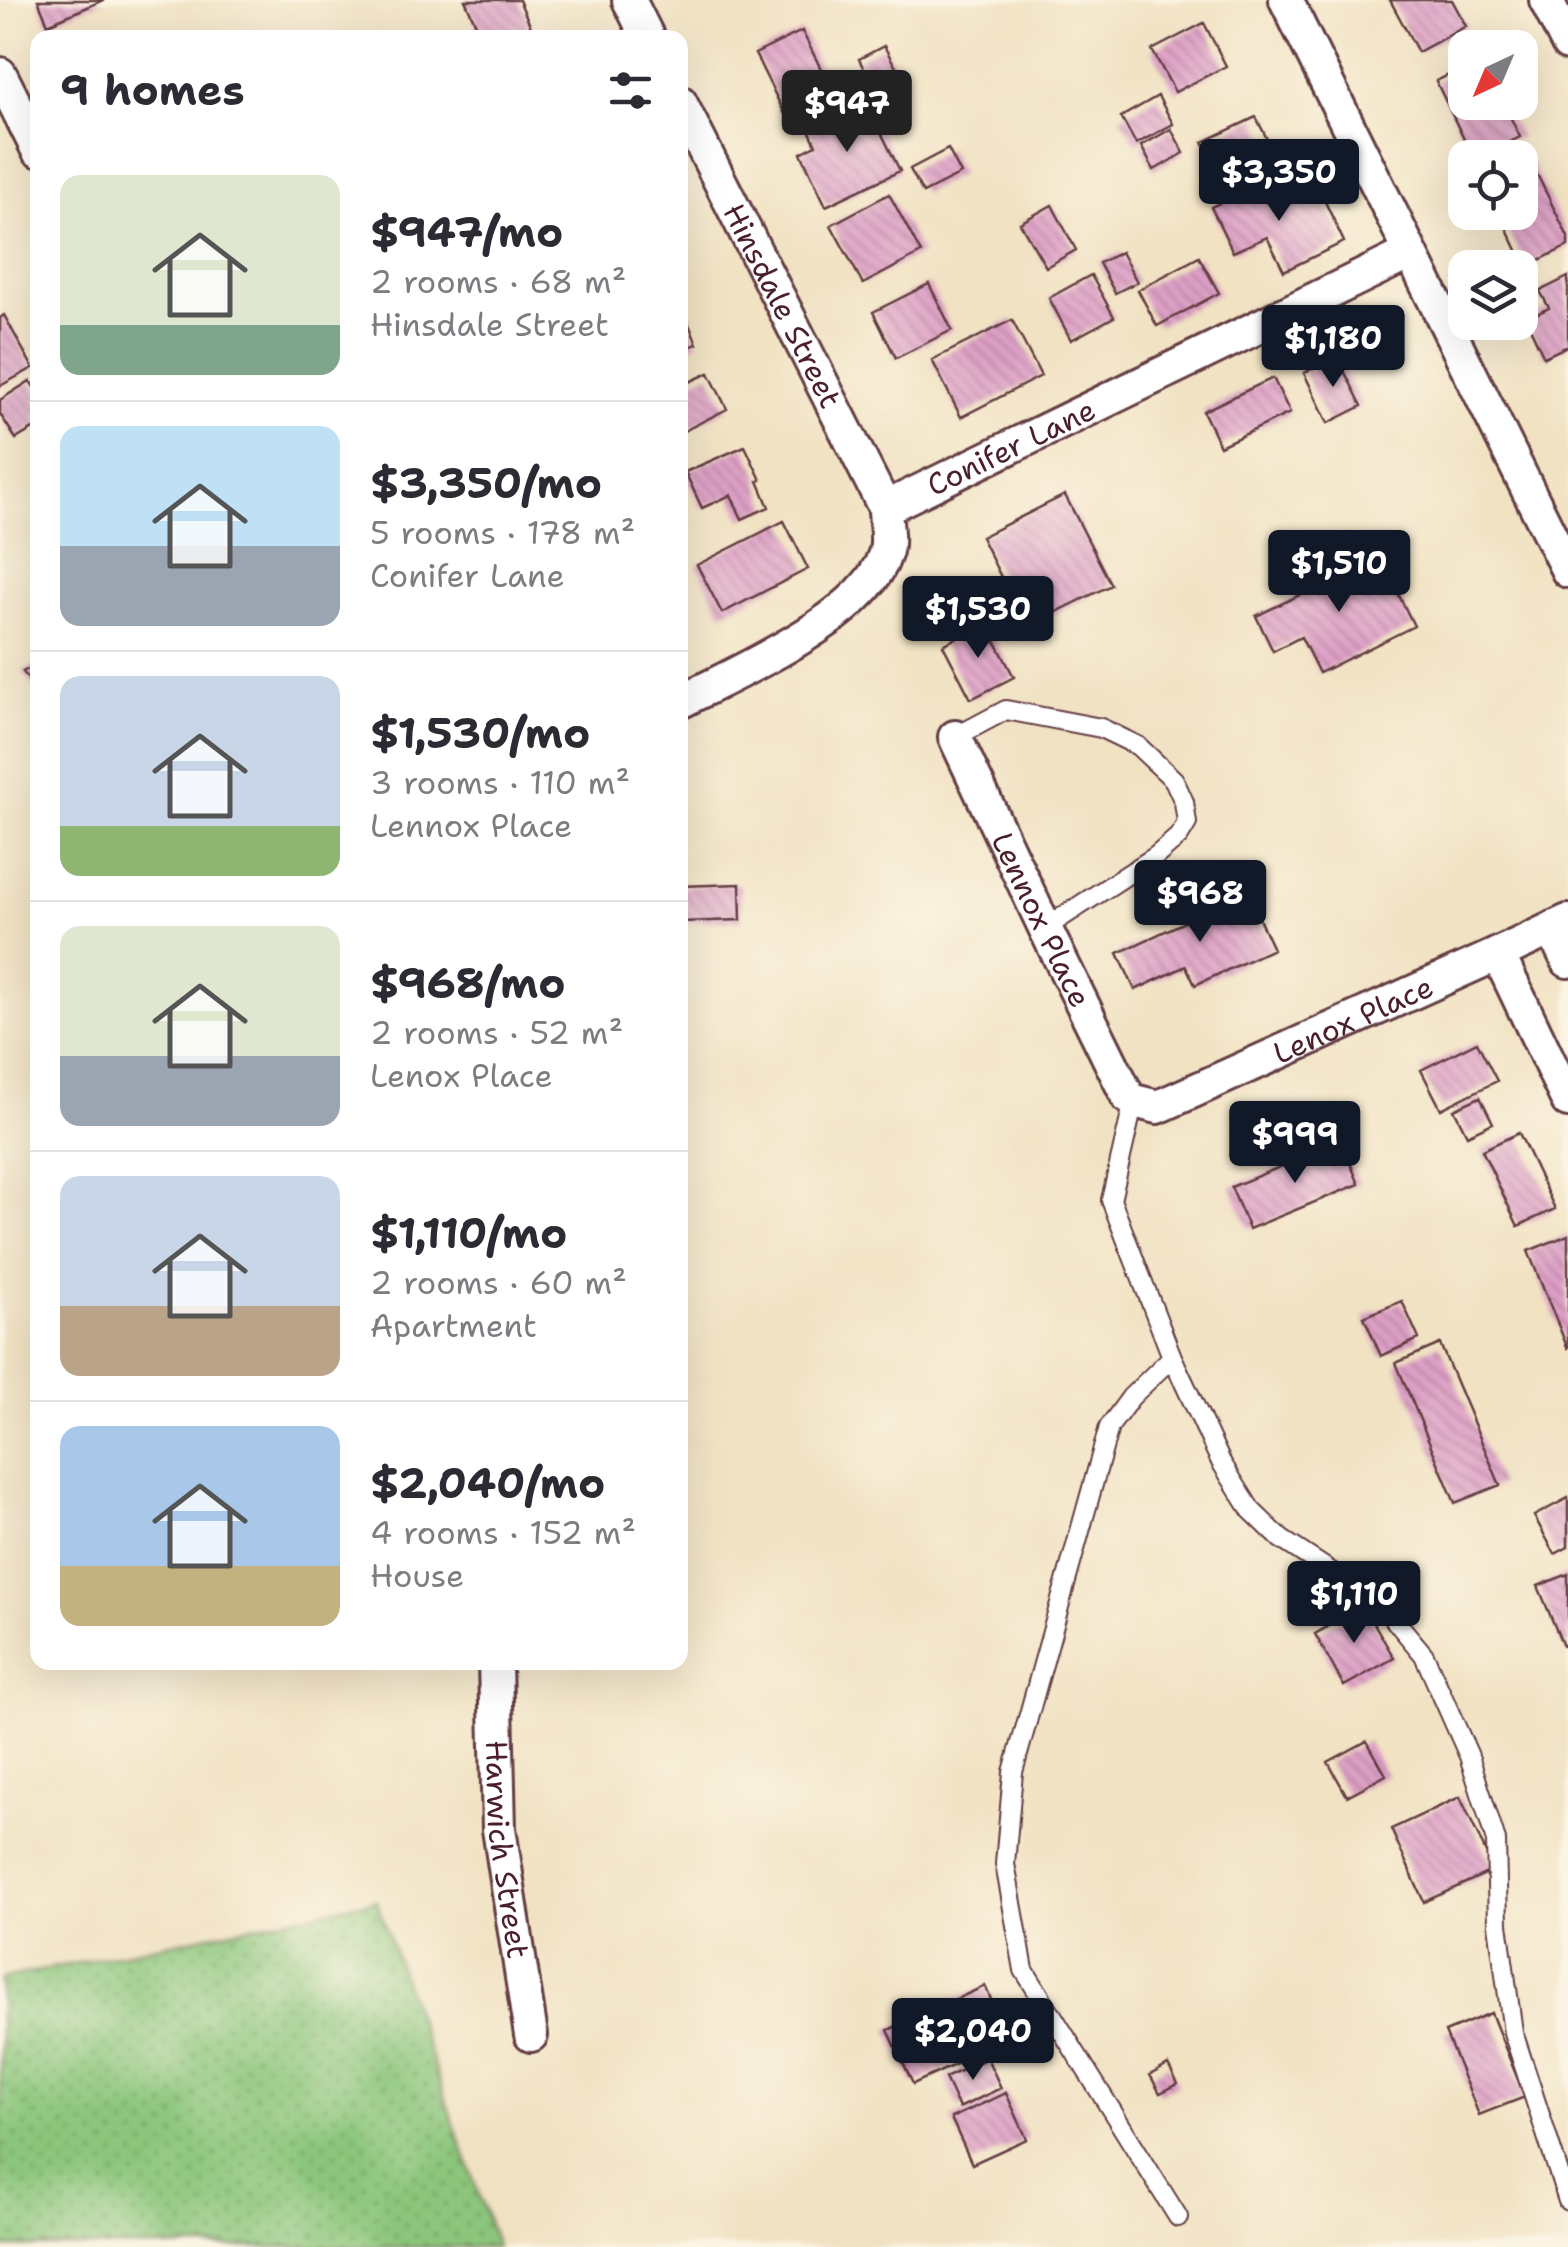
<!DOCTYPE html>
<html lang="en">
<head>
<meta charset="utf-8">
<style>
	:root { --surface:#fff; --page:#f2f2f3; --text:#2b2b33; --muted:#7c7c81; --line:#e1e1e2; --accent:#111827 }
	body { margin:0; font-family:"Shantell Sans",sans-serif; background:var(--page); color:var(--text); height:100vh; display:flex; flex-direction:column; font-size:38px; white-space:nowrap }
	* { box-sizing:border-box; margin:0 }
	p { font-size:32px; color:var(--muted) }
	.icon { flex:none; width:55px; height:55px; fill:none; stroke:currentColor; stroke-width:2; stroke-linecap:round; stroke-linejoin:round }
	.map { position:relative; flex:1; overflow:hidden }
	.side { position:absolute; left:30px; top:30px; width:658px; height:1640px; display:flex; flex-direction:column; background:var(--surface); border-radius:20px; box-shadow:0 10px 40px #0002 }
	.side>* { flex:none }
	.needle { width:65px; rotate:224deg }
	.buttons { position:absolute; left:1448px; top:30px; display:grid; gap:20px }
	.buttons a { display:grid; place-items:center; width:90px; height:90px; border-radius:20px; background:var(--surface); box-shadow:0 10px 40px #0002; font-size:50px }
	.price { position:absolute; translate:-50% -85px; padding:0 22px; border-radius:10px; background:var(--accent); color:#fff; font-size:32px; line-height:65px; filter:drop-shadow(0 2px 5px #0008) }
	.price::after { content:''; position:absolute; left:50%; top:60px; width:30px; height:22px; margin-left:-15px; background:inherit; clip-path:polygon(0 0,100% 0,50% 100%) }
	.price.active { background:#222; color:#fff }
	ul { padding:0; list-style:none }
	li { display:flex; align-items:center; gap:30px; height:250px; padding:0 30px }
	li+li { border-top:2px solid var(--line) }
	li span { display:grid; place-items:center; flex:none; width:280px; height:200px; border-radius:20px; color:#555 }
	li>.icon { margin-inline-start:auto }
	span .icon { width:120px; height:120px; fill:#fffc; stroke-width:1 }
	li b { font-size:42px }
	h2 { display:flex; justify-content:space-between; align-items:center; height:120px; padding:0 30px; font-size:42px }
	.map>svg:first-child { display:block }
	.grass { fill:url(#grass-dots); stroke:#6a7253; stroke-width:2.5 }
	.building { fill:url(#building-back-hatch) }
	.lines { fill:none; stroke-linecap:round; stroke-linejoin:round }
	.service-casing { stroke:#633c42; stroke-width:22 }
	.minor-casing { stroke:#633c42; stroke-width:38 }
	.service { stroke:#fff; stroke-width:18 }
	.minor { stroke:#fff; stroke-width:32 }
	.labels { text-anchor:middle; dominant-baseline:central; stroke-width:8; stroke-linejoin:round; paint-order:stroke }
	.street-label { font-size:30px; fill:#4a1f2b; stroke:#fcf5e5 }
</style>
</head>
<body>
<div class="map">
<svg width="1568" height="2247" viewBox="0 0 1568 2247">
	<defs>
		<pattern id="grass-dots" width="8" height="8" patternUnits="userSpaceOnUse" patternTransform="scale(2.5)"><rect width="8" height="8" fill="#8bc67b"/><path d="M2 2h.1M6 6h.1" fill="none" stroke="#74a065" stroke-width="1.8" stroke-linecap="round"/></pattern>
		<pattern id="building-back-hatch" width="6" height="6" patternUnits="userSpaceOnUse" patternTransform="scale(2.5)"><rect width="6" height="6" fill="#dea0c6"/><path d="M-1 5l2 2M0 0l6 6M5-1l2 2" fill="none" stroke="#b682a1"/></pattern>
	</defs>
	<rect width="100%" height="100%" fill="#fcf5e5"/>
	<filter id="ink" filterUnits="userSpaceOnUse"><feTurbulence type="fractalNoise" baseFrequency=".01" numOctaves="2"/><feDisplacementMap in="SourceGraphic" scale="20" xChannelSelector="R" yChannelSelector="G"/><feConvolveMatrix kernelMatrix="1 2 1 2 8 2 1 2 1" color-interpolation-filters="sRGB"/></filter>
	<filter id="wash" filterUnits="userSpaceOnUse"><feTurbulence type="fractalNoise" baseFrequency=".0048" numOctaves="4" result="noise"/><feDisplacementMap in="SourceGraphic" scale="40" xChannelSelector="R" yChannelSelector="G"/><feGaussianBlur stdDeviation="2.25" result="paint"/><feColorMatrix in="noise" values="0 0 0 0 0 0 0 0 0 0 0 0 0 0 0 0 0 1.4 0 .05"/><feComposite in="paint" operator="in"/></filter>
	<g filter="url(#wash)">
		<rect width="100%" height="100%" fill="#f1e2c3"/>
		<path class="grass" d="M376,1900l121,347h-497v-268z"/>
		<g id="blocks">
			<path class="building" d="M38,0h66l-56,24z
				M465,0h54l15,34 -8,4h-44z
				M1390,0h62l14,26 -48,26z
				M1204,23l22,43 -51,26 -23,-42z
				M802,31l30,60 -47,23 -30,-60z
				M884,46l14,25 -26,14 -13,-26z
				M1465,67v35h38l17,35 -43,21h-4l-37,-77z
				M1158,96l15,28 -37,20 -15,-27z
				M853,103l9,21 12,-6 26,53 -74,35 -25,-53 15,-8 -9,-20z
				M1256,117l24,48 -53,26 -24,-49z
				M1171,129l13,24 -30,17 -13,-24z
				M948,149l13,25 -38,19 -13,-24z
				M1530,160l38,77v9l-43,21 -26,-55h21v-47z
				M1268,180l13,27 38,-18 25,53 -60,29 -17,-34 -34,15 -22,-45z
				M889,194l32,59 -58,31 -32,-59z
				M1052,205l24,45 -30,17 -26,-44z
				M1121,252l16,30 -22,11 -16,-30z
				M1199,257l20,36 -62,33 -19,-36z
				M1091,275l23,42 -43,23 -22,-42z
				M1568,277v69l-24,11 -18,-38 23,-11 -9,-17z
				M929,284l23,46 -56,28 -23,-46z
				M680,302l17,42 -17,6z
				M4,315l29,53 -33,18v-68z
				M1012,320l29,56 -80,41 -29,-57z
				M1337,357l25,49 -34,17 -24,-50z
				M709,373l18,36 -47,24v-47z
				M1273,378l17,35 -70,33 -17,-35z
				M30,381l8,12v33l-22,13 -16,-25v-14z
				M745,446l16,34 -3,1 11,26 -27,12 -11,-24 -29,13 -17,-36z
				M1065,495l46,90 -85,42 -45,-90z
				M784,521l24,48 -86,44 -25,-48z
				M1381,559l33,67 -95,47 -18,-36 -28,14 -17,-35 54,-26 -7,-12 30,-15 8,16z
				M986,623l28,54 -43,22 -28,-54z
				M38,663v30l-15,-21z
				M740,884l1,36 -61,2v-36z
				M1247,893l26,56 -78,36 -9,-19 -51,24 -17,-37z
				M1477,1042l20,39 -56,28 -20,-39z
				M1480,1097l13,26 -26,12 -13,-26z
				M1519,1133l36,76 -37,17 -36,-76z
				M1341,1142l18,42 -110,45 -18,-42z
				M1568,1235v114l-40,-98z
				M1402,1301l17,38 -38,17 -17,-39z
				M1440,1344l60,141 -45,18 -59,-140z
				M1568,1498v49l-13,7 -21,-38z
				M1568,1574v70l-5,2 -25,-60z
				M1364,1606l30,52 -50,28 -29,-52z
				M1367,1741l19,34 -39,21 -19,-34z
				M1460,1797l34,73 -70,32 -33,-73z
				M985,1986l24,54 -96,44 -25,-54z
				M1491,2013l34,84 -46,18 -34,-83z
				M987,2058l14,30 -42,20 -14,-30z
				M1168,2065l10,19 -18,9 -10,-18z
				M1006,2093l21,46 -55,25 -21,-46z"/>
		</g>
	</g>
	<g filter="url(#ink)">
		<use href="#blocks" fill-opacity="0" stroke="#633c42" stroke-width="2.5"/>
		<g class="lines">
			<g class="service-casing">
				<path id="service" d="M955,737l51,-27 95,18 37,18 36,34 10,22 3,21 -8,13 -23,20 -111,72
					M1134,1101l-23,99 61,157 -41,40 -22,30 -96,345 -8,92 19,106 154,247
					M1172,1357l49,105 30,48 30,29 69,45 39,29 35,42 45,101 27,85 2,83 15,108 55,169"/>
			</g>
			<g class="minor-casing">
				<g id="minor">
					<path d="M629,0l19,38"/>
					<path d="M1286,0l282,571"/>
					<path d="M1546,0l22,44"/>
					<path d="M0,74l38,76"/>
					<path id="s1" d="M680,102l205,406c0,14 5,33 0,46 -20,64 -147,117 -205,148"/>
					<path id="s2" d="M885,508l525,-255"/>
					<path id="s3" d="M955,737l90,191 83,169 6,4 24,6 340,-153 70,-33"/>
					<path d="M1552,929l16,32"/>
					<path d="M1498,954l70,147"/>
					<path id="s4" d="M495,1662l4,167 32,206"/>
				</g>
			</g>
			<use href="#service" class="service"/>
			<use href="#minor" class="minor"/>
		</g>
	</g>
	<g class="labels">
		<g class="street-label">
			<text stroke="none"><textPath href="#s1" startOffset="228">Hinsdale Street</textPath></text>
			<text stroke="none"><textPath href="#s2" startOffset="140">Conifer Lane</textPath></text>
			<text stroke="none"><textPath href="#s3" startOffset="202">Lennox Place</textPath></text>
			<text stroke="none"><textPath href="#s3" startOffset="645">Lenox Place</textPath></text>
			<text stroke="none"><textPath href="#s4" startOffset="188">Harwich Street</textPath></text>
		</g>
	</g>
</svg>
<div class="buttons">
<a><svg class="needle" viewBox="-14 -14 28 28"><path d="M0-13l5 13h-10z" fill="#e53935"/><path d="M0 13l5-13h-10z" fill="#7c7c81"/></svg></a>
<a><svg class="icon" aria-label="locate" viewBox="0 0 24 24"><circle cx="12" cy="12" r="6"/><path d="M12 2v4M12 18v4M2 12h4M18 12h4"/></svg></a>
<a><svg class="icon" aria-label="layers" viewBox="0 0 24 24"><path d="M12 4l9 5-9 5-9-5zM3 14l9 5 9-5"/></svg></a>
</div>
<b class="price active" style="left:847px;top:155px">$947</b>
<b class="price" style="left:1279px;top:224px">$3,350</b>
<b class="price" style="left:1333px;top:390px">$1,180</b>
<b class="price" style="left:1339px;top:615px">$1,510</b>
<b class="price" style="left:978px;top:661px">$1,530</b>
<b class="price" style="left:1200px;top:945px">$968</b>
<b class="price" style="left:1295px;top:1186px">$999</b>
<b class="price" style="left:1354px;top:1646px">$1,110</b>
<b class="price" style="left:973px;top:2083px">$2,040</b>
<section class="side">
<h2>9 homes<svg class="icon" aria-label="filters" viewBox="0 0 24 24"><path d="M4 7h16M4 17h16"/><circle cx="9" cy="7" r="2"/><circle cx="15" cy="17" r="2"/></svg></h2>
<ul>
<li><span style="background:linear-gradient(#dfe7d0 75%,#7fa58c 0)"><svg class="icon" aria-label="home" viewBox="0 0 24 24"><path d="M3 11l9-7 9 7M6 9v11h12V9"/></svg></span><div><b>$947/mo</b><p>2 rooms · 68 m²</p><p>Hinsdale Street</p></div></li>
<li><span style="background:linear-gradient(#bfe0f5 60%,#9aa5b1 0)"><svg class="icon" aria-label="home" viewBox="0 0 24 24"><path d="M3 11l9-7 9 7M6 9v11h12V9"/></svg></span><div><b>$3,350/mo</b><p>5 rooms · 178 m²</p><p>Conifer Lane</p></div></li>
<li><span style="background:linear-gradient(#c9d6e8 75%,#8fb573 0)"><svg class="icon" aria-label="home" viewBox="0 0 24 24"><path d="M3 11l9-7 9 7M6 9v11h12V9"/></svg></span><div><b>$1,530/mo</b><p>3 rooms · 110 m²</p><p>Lennox Place</p></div></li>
<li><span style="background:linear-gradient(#dfe7d0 65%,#9aa5b1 0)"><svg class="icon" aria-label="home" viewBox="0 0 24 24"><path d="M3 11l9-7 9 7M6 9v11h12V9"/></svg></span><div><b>$968/mo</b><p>2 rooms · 52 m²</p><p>Lenox Place</p></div></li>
<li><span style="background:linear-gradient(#c9d6e8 65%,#b9a48a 0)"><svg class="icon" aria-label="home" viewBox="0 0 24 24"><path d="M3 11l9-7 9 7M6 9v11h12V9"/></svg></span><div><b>$1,110/mo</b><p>2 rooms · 60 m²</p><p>Apartment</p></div></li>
<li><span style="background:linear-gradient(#a9c7e8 70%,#c2b280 0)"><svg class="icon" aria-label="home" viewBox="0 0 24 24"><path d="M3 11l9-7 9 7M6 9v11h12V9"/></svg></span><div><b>$2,040/mo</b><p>4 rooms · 152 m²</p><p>House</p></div></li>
</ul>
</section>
</div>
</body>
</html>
